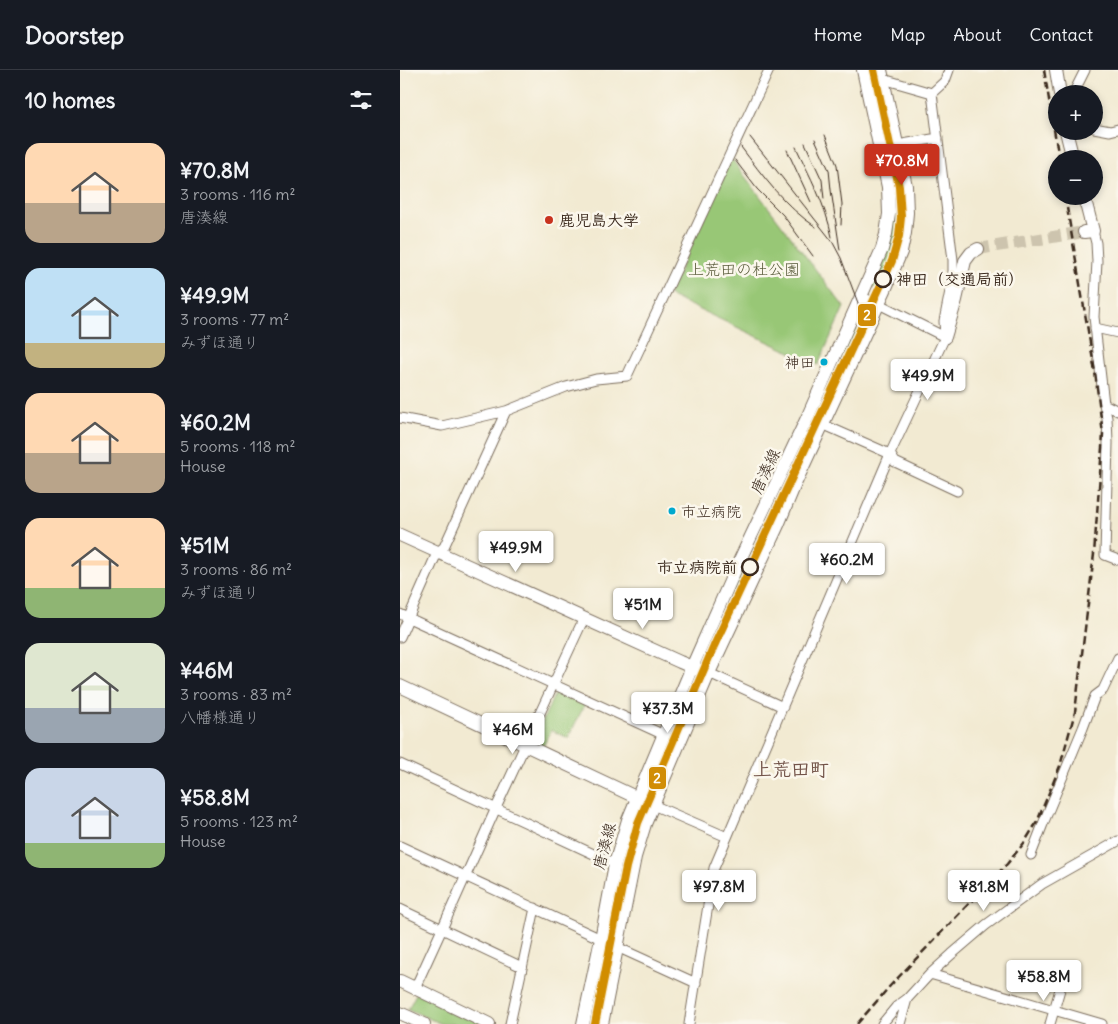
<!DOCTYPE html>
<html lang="en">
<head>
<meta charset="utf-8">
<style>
	:root { --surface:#171b24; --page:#20242c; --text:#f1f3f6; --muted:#9ea1a6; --line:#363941; --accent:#c8321e }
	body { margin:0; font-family:Delius,"Klee One",sans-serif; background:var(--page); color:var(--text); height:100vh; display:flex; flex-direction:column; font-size:19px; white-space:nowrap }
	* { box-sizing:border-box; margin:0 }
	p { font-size:16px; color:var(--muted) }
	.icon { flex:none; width:28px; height:28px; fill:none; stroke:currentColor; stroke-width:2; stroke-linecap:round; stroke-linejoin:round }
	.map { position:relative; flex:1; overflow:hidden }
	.sheet { display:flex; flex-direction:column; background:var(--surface); width:400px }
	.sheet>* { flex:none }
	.tools { position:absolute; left:648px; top:15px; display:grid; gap:10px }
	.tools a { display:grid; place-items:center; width:55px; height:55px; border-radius:50%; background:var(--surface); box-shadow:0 2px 8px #0003; font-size:25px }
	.price { position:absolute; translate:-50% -42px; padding:0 11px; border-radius:5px; background:#fff; color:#222; font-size:16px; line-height:32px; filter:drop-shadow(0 1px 2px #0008) }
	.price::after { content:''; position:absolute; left:50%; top:30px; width:15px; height:11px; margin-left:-8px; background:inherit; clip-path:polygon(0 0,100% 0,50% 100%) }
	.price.selected { background:var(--accent); color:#fff }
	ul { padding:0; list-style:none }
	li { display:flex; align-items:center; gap:15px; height:125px; padding:0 25px }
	li span { display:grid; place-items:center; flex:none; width:140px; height:100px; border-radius:15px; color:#555 }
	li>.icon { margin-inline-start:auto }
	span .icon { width:60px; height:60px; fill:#fffc; stroke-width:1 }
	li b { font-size:21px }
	h2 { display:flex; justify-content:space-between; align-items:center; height:60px; padding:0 25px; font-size:21px }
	header { display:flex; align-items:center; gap:30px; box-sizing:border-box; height:70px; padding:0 25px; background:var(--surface); border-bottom:1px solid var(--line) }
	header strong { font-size:24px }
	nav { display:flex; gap:28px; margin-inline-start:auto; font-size:18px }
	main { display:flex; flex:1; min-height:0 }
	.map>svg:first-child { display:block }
	.green { fill:#98c776; stroke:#6a784a }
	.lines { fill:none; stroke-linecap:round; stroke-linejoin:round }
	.secondary-tunnel { stroke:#cdc4ae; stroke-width:12; stroke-dasharray:12 6; stroke-linecap:butt }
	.street-casing { stroke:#7b6d5d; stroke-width:11 }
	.secondary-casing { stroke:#7b6d5d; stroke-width:14 }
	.street { stroke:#fff; stroke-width:9 }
	.secondary { stroke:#fff; stroke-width:12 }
	.tram { stroke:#3b2a1e; stroke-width:1 }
	.rail { stroke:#3b2a1e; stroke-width:2.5; stroke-dasharray:8 4; stroke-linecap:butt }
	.tram-1-casing { stroke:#fbf7ec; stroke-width:11 }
	.tram-1 { stroke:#d18d06; stroke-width:8 }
	.poi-dot { fill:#c8321e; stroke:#fbf7ec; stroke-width:2 }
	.stop-dot { fill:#fbf7ec; stroke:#3b2a1e; stroke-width:2.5 }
	.bus-dot { fill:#00a9ce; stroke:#fbf7ec; stroke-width:2 }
	.labels { text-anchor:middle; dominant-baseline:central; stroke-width:5; stroke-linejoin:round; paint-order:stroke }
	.bus-label { font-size:15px; fill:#3b2a1e; stroke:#fbf7ec; text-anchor:end }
	.poi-label { font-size:16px; font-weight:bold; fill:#3b2a1e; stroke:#fbf7ec; text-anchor:start }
	.park-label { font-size:16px; fill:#575938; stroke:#fbf7ec }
	.stop-label { font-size:16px; font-weight:bold; fill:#3b2a1e; stroke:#fbf7ec; text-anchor:start }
	.street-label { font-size:16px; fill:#3b2a1e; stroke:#fbf7ec }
	.quarter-label { font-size:19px; font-weight:bold; fill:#73544a; stroke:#fbf7ec }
	.line-badge { stroke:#fbf7ec; stroke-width:2 }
	.badge-label { font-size:14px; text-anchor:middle; font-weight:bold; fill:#fff }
</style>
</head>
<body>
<header>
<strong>Doorstep</strong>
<nav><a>Home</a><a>Map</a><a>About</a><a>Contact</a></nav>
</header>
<main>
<section class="sheet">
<h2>10 homes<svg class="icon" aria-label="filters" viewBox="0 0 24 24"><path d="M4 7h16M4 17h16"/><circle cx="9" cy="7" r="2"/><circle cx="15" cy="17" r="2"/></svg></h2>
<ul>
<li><span style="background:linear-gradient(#ffd9b3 60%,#b9a48a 0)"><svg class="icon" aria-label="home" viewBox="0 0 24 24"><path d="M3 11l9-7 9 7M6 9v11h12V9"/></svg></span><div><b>¥70.8M</b><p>3 rooms · 116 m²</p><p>唐湊線</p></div></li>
<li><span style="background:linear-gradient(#bfe0f5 75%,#c2b280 0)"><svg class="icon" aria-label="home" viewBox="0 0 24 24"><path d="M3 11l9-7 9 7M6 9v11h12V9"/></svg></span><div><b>¥49.9M</b><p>3 rooms · 77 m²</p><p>みずほ通り</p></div></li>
<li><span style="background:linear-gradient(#ffd9b3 60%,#b9a48a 0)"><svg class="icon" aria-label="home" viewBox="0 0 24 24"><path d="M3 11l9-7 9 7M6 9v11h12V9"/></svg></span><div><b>¥60.2M</b><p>5 rooms · 118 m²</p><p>House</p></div></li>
<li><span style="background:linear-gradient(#ffd9b3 70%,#8fb573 0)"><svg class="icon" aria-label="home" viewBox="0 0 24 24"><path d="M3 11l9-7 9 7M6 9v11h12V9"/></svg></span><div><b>¥51M</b><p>3 rooms · 86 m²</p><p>みずほ通り</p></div></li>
<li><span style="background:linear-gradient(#dfe7d0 65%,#9aa5b1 0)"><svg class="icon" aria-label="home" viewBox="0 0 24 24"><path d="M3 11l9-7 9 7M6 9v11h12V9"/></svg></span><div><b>¥46M</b><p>3 rooms · 83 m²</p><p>八幡様通り</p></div></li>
<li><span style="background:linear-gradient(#c9d6e8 75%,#8fb573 0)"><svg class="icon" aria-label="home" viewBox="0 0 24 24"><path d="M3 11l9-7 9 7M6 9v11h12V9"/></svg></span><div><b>¥58.8M</b><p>5 rooms · 123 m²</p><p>House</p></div></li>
</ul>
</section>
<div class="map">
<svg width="718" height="954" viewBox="0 0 718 954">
	<rect width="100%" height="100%" fill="#fbf7ec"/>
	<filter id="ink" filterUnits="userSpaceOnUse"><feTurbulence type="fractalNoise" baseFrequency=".02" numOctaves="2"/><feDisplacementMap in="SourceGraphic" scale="10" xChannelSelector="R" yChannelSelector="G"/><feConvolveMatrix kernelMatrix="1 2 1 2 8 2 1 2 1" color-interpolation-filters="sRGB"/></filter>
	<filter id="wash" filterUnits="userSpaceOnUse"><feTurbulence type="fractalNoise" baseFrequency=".0096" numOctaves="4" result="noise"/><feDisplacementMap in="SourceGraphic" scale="20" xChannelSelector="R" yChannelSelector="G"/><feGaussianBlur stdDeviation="1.12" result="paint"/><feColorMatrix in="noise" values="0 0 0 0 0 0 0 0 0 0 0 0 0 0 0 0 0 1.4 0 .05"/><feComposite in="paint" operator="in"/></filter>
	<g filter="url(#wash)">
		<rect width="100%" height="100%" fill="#f2ead2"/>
		<path class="green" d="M479,15l22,101 1,29 -2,23 -21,52 -8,-3 21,-51 -21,-149z
			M331,88l113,149 -26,58 -150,-70z
			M452,257l8,4 -13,30 -8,-4z
			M405,361l8,4 -56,123 -8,-4z
			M345,492l8,3 -40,87 -8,-4z
			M159,619l27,13 -18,36 -17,-8 -8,17 -7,-4 -2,-3 22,-49z
			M288,619l8,4 -40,92 -8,-4z
			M232,748l9,3 -39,175 -9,-2 30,-143z
			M17,922l66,32h-42l-33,-15z"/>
	</g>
	<g filter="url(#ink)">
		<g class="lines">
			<path class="secondary-tunnel" d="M578,179l106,-17"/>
			<g class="street-casing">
				<path id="street" d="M483,9l49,14
					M673,24l12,-24
					M694,58l16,3 8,-2
					M497,75l41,-7
					M693,161l3,12 1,18 -3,56 10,87 3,14 1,25 -3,112 13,5
					M461,227l18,7 66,33
					M695,258l23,5
					M704,334l14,7
					M0,348l42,8 64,-15 60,-24 30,-8 31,-3 142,-306
					M422,354l68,30 5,8 62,29
					M0,544l264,121
					M0,567l37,-84 7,-6 62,-136
					M309,603l74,34
					M0,694l215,100
					M253,735l74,32
					M0,776l201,93
					M631,785l12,-31 40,-96 12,-32 8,-6 15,-32
					M0,839l122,58
					M217,877l79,36
					M530,904l172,50
					M15,918l27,-59 54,-121 88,-190
					M110,954l25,-116
					M289,954l25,-156 176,-414 55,-117 -1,-16 6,-30 3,-18v-13l-21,-167 13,-12 4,-11
					M482,954l14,-17 11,-8 23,-25 22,-20 34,-29 56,-41 76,-43
					M500,954l7,-25
					M650,954l11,-38"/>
			</g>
			<g class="secondary-casing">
				<path id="secondary" d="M656,0l4,24
					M666,61l7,28
					M684,162l9,-1 -9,-35
					M545,267l11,-37 9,-39 6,-8 7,-4
					M0,465l280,127 19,8
					M0,616l244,115
					M0,911l89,43
					M0,943l24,11
					M183,954l18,-85 14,-75 13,-44 64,-153 44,-99 71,-150 75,-169 4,-15 3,-20 -1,-27 -25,-117
					M202,954l33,-167 10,-33 64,-151 69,-148 17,-41 90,-194 16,-38 4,-19 2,-20 -1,-27 -25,-116"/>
			</g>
			<use href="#street" class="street"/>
			<use href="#secondary" class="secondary"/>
			<path class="tram" d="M425,65l12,30 5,39 -1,21
				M350,67l82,104 9,17 17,45 1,20
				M415,69l14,31 2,20 9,60
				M405,73l17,37 2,19
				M341,77c22,29 44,60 75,80
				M396,77c13,28 30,58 36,90
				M387,80l24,52
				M335,90l22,29 26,26 30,41
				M433,318l8,-28"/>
			<path class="rail" d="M644,0l15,89
				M457,954l33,-38 117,-122 17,-21 13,-21 23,-56 15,-54 19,-158 9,-120 -8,-62 -30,-176"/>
			<g class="tram-1-casing">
				<path id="tram-1" d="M195,954l31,-157 12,-44 76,-177 178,-385 7,-25 2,-19 -2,-30 -25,-117"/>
			</g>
			<use href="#tram-1" class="tram-1"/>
		</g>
	</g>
	<circle class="poi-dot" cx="149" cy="150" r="5"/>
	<g class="stop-dot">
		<circle cx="483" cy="209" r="8"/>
		<circle cx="350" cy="497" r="8"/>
	</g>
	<g class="bus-dot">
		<circle cx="424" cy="292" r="4.5"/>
		<circle cx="272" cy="441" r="4.5"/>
	</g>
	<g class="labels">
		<g class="bus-label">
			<text x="415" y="292">神田</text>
			<text x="281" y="441" text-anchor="start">市立病院</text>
		</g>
		<g class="poi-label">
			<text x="159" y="150">鹿児島大学</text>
		</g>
		<g class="park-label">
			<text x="344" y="199">上荒田の杜公園</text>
		</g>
		<g class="stop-label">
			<text x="496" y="209">神田（交通局前）</text>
			<text x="337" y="497" text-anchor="end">市立病院前</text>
		</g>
		<g class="street-label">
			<text transform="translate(365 401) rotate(-65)">唐湊線</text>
			<text transform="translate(204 776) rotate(-75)">唐湊線</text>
		</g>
		<g class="quarter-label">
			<text x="391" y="699">上荒田町</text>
		</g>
	</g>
	<g class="line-badge">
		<rect x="457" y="233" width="20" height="24" rx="5" fill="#d18d06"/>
		<rect x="248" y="696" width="19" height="24" rx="5" fill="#d18d06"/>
	</g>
	<g class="badge-label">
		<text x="467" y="250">2</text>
		<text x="257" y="713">2</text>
	</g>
</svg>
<div class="tools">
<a>+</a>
<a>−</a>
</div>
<b class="price selected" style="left:502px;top:116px">¥70.8M</b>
<b class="price" style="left:528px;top:331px">¥49.9M</b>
<b class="price" style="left:116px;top:503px">¥49.9M</b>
<b class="price" style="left:447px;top:515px">¥60.2M</b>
<b class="price" style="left:243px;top:560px">¥51M</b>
<b class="price" style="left:268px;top:664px">¥37.3M</b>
<b class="price" style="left:113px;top:685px">¥46M</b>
<b class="price" style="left:319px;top:842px">¥97.8M</b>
<b class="price" style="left:584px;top:842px">¥81.8M</b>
<b class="price" style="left:644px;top:932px">¥58.8M</b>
</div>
</main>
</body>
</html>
